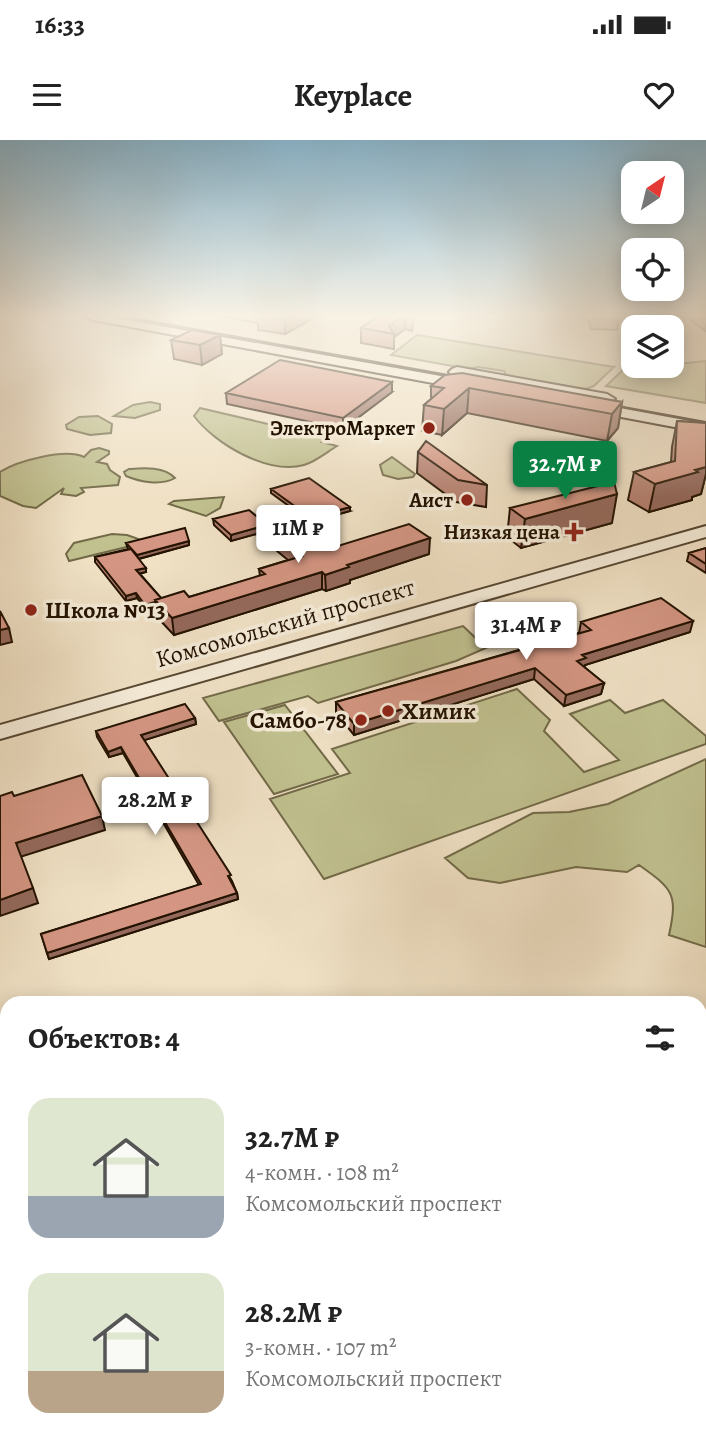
<!DOCTYPE html>
<html lang="ru">
<head>
<meta charset="utf-8">
<style>
	:root { --surface:#fff; --page:#f2f2f2; --text:#222; --muted:#767676; --accent:#0b8043 }
	body { margin:0; font-family:Alegreya,serif; background:var(--page); color:var(--text); height:100vh; display:flex; flex-direction:column; font-size:26px; white-space:nowrap }
	* { box-sizing:border-box; margin:0 }
	p { font-size:23px; color:var(--muted) }
	.icon { flex:none; width:38px; height:38px; fill:none; stroke:currentColor; stroke-width:2; stroke-linecap:round; stroke-linejoin:round }
	.map { position:relative; flex:1; overflow:hidden }
	.sheet { position:absolute; left:0px; top:856px; width:707px; height:450px; display:flex; flex-direction:column; background:var(--surface); border-radius:21px 21px 0 0; box-shadow:0 4px 18px #0003 }
	.sheet>* { flex:none }
	.needle { width:46px; rotate:35deg }
	.controls { position:absolute; left:621px; top:21px; display:grid; gap:14px }
	.controls a { display:grid; place-items:center; width:63px; height:63px; border-radius:14px; background:var(--surface); box-shadow:0 4px 18px #0003; font-size:35px }
	.price { position:absolute; translate:-50% -60px; padding:0 16px; border-radius:7px; background:#fff; color:#222; font-size:23px; line-height:46px; filter:drop-shadow(0 2px 4px #0008) }
	.price::after { content:''; position:absolute; left:50%; top:42px; width:21px; height:16px; margin-left:-10px; background:inherit; clip-path:polygon(0 0,100% 0,50% 100%) }
	.price.selected { background:var(--accent); color:#fff }
	ul { padding:0; list-style:none }
	li { display:flex; align-items:center; gap:21px; height:175px; padding:0 28px }
	li span { display:grid; place-items:center; flex:none; width:196px; height:140px; border-radius:21px; color:#555 }
	li>.icon { margin-inline-start:auto }
	span .icon { width:84px; height:84px; fill:#fffc; stroke-width:1 }
	li b { font-size:30px }
	h2 { display:flex; justify-content:space-between; align-items:center; height:84px; padding:0 28px; font-size:30px }
	.status { display:flex; justify-content:space-between; align-items:center; height:49px; padding:0 35px; background:var(--surface); direction:ltr }
	.status svg { height:19px; fill:currentColor }
	header { display:flex; justify-content:space-between; align-items:center; height:91px; padding:0 28px; background:var(--surface); font-size:32px; font-weight:700 }
	.map>svg:first-child { display:block }
	.green { fill:#c1c190; stroke:#726a48; stroke-width:2 }
	.water { fill:#9bbeb1; stroke:#6b796a; stroke-width:2 }
	.lines { fill:none; stroke-linecap:round; stroke-linejoin:round }
	.tertiary-casing { stroke:#564631; stroke-width:4 }
	.secondary-casing { stroke:#231200; stroke-width:4 }
	.tertiary { fill:#f5ecd9; fill-rule:evenodd }
	.secondary { fill:#f5ecd9; fill-rule:evenodd }
	.tram { stroke:#231200; stroke-width:2 }
	.wall { fill:#b68171; stroke:#231200; stroke-width:2 }
	.shaded-wall { fill:#94695c; stroke:#231200; stroke-width:2 }
	.building { fill:#d49683; stroke:#231200; stroke-width:2 }
	.poi-dot { fill:#8f2418; stroke:#f5ecd9; stroke-width:2.5 }
	.labels { text-anchor:middle; dominant-baseline:central; stroke-width:7; stroke-linejoin:round; paint-order:stroke }
	.far-poi-label { font-size:21px; font-weight:bold; fill:#231200; stroke:#f5ecd9; text-anchor:end }
	.poi-label { font-size:24px; font-weight:bold; fill:#231200; stroke:#f5ecd9; text-anchor:start }
	.street-label { font-size:24px; fill:#231200; stroke:#f5ecd9 }
</style>
</head>
<body>
<div class="status"><b>16:33</b><svg viewBox="0 0 49 12"><path d="M0 12V9h3v3zM5 12V6h3v6zM10 12V3h3v9zM15 12V0h3v12zM26 1h20v11H26zM47 4h2v5h-2z"/></svg></div>
<header><svg class="icon" aria-label="menu" viewBox="0 0 24 24"><path d="M4 6h16M4 12h16M4 18h16"/></svg>Keyplace<svg class="icon" aria-label="heart" viewBox="0 0 24 24"><path d="M12 20l-8-8c-3-5 5-10 8-4 3-6 11-1 8 4z"/></svg></header>
<div class="map">
<svg width="706" height="1304" viewBox="0 0 706 1304">
	<rect width="100%" height="100%" fill="#f0e1c5"/>
	<filter id="stains"><feTurbulence type="fractalNoise" baseFrequency=".00286" numOctaves="4"/><feColorMatrix values="0 0 0 0 .2 0 0 0 0 .09 0 0 0 0 .02 0 0 0 .5 -.17"/></filter>
	<radialGradient id="worn" r=".72"><stop offset=".6" stop-color="#630" stop-opacity="0"/><stop offset="1" stop-color="#630" stop-opacity=".3"/></radialGradient>
	<path class="green" d="M417,195l197,32 -20,19 -8,3 -80,-13 -2,-5 -26,-4 -9,2 -78,-14z
		M706,221v42l-100,-17 18,-17z
		M150,262l10,2v6l-25,8 -21,-2 19,-11z
		M200,268l128,30 -6,4 15,4c-10,6 -22,16 -33,19 -36,10 -89,-21 -110,-49z
		M98,276l14,8 -1,9 -21,2 -23,-6 -1,-4 13,-8z
		M99,308l10,3v3l-12,8 10,2 3,6 10,7 -2,8 -37,3 3,4 -8,4 -15,-2 3,-6 -28,20 -13,-2 -23,-10v-24c17,-11 65,-24 84,-15l7,-7z
		M392,317l23,17 -2,3 -15,2 -15,-4 -3,-10z
		M129,329c14,-1 35,-3 46,9 -14,8 -35,4 -49,-2l-2,-4z
		M224,357l-4,11 -14,8 -37,-12 5,-3z
		M112,394l15,1 20,7 -78,19 -3,-7 8,-11z
		M535,466l25,20 -59,17 -24,-21z
		M463,486l23,22 -30,13 -138,42 -10,-7 -89,25 -16,-23z
		M517,549l33,31 -6,11 40,41 35,-12 -49,-46 40,-14 15,13 38,-13 43,36v8l-382,135 -54,-80 80,-26 -18,-24z
		M285,565l53,69 -64,20 -50,-72z
		M706,619v188l-37,-12c9,-41 4,-46 -30,-70l-12,7 -51,-5 -76,16 -32,-5 -23,-20 88,-45 36,-1 39,-8z
		M7,1012v258h-7v-255z"/>
	<path class="water" d="M700,1101l6,2v201h-676l8,-6h662z"/>
	<g class="lines">
		<g class="tertiary-casing">
			<path id="tertiary" d="M706,386v11l-706,202v-14z"/>
		</g>
		<g class="secondary-casing">
			<path id="secondary" d="M86,176h30l360,65 8,5 -8,5 -383,-71z
				M457,227l150,27 8,5 -8,5 -155,-29 -3,-3 3,-3z
				M585,261l121,22v10l-127,-24 -2,-3z"/>
		</g>
		<use href="#tertiary" class="tertiary"/>
		<use href="#secondary" class="secondary"/>
		<path class="tram" d="M111,176l352,63
			M604,264l102,19"/>
	</g>
	<path class="wall" d="M220,176h97l-32,18 -27,-4v-7z
		M379,176h35l-2,15 -7,-2 -11,8v12l-33,-6v-15z
		M558,176h60l1,4 -2,10 -26,-1 -3,-11z
		M684,176h22v15z
		M220,195l2,19 -20,11 -28,-6 -3,-19z
		M445,235l177,27 -4,26 -11,13 -140,-28 -25,22 -20,-4 2,-26 7,-6v-13z
		M392,252l-49,37 -116,-25 -1,-11z
		M677,281l29,2v51l-5,20 -9,3v3l-43,12 -21,-12 6,-28 37,-10 1,-15z
		M418,312l69,33 -1,22 -30,-5 -39,-29z
		M271,349l79,22 -39,11 -40,-29z
		M510,368l102,15 -91,25 -14,-11z
		M213,379l54,6v6l-36,10 -17,-16z
		M276,395l62,11 91,8 -79,26v3l-24,8 -4,-2 -148,46 -17,-18 -1,-11 -10,3 -9,-11 -11,3 -31,-39v-5l33,-8 -2,-6 63,2 -50,14 7,13 -6,2 21,24 28,-1 71,-21 -1,-7 29,-9 -11,-9z
		M706,408v25l-19,-12 2,-8z
		M581,482l109,10 -105,33 -1,2 20,16 -3,11 -37,12 -30,-27 -180,56 -18,-22v-11l243,-69z
		M195,578l1,6 -52,16 88,141 5,12 1,6 -189,60 -8,-25 158,-49 -76,-132 -14,4 -12,-20 -1,-6z"/>
	<path class="shaded-wall" d="M292,176h25l-32,18v-14z
		M403,176h2v13l-11,8v-3l-5,-8z
		M220,195l2,19 -20,11 -2,-20z
		M392,242v10l-49,37v-11z
		M469,248l-2,25 -25,22 2,-26z
		M622,262l-4,26 -11,13 5,-27z
		M706,327v7l-5,20 -9,3v3l-43,12 6,-28z
		M617,354l-5,29 -91,25 4,-29z
		M350,367v4l-39,11v-4z
		M267,385v6l-36,10v-6z
		M430,398l-1,16 -79,26v3l-24,8 -1,-16 22,-10z
		M189,401v4l-51,14 -1,-4z
		M146,428v4l-9,2 -1,-4z
		M322,432v17l-148,46 -2,-17z
		M136,453l1,5 -11,3v-5z
		M155,462l1,4 -10,3 -1,-4z
		M693,481l-3,11 -105,33 -1,4 -7,-8 5,-6z
		M9,488l3,14 -12,3v-15z
		M535,528l-1,11 -180,56v-11z
		M604,543l-3,11 -37,12 2,-11z
		M195,578l1,6 -54,17 -1,-6z
		M121,607l2,6 -14,4 -1,-5z
		M102,676l3,14 -85,27 -4,-14z
		M33,748l5,15 -38,13v-16z
		M237,753l1,6 -189,60 -2,-6z"/>
	<path class="building" d="M259,176h33l-7,4z
		M379,176h24l-14,10 5,8 -33,-6z
		M592,176h26l1,4 -26,-1z
		M192,190l28,5 -20,10 -29,-5z
		M280,220l112,22 -49,36 -117,-25z
		M462,233l160,29 -10,12 -143,-26 -25,21 -20,-4 20,-17 -13,-2 14,-11z
		M677,281l29,2v44l-11,3 3,2 -43,12 -21,-12 41,-11z
		M426,301l61,44 -29,-5 -40,-28z
		M309,338l41,29 -39,11 -40,-29z
		M614,342l3,12 -92,25 -15,-11z
		M249,370l18,15 -36,10 -18,-16z
		M409,384l21,14 -83,27 2,2 -24,8 -3,-3 -150,46 -17,-18 29,-9 5,6 76,-23 -6,-5 43,-13 -26,-21 34,-10 28,21z
		M185,388l4,13 -52,14 -11,-12z
		M706,408v16l-17,-11z
		M131,409l15,19 -10,2 25,28 -6,2v2l-10,3 -9,-12 -10,3 -31,-39z
		M661,458l32,23 -111,34 4,3 -9,3 27,22 -38,12 -31,-27 -181,56 -18,-22 255,-72 -10,-8z
		M0,471l9,17 -9,2z
		M185,564l10,14 -54,17 90,140 -3,1 9,17 -190,60 -6,-19 160,-50 -80,-137 -13,5 -12,-21z
		M82,635l20,41 -86,27 17,45 -33,12v-104l12,-4 2,4z"/>
	<linearGradient id="sky" x2="0" y2="1"><stop stop-color="#89b8d2"/><stop offset="0.49" stop-color="#f8f2e5"/><stop offset="1" stop-color="#f8f2e5" stop-opacity="0"/></linearGradient>
	<rect width="706" height="359" fill="url(#sky)"/>
	<g class="poi-dot">
		<circle cx="429" cy="288" r="7"/>
		<circle cx="467" cy="360" r="7"/>
		<path d="M570.5 381.5h7v7h7v7h-7v7h-7v-7h-7v-7h7z"/>
		<circle cx="31" cy="470" r="7"/>
		<circle cx="388" cy="571" r="7"/>
		<circle cx="361" cy="580" r="7"/>
	</g>
	<g class="labels">
		<g class="far-poi-label">
			<text x="415" y="288">ЭлектроМаркет</text>
			<text x="453" y="360">Аист</text>
			<text x="560" y="392">Низкая цена</text>
		</g>
		<g class="poi-label">
			<text x="45" y="470">Школа №13</text>
			<text x="402" y="571">Химик</text>
			<text x="347" y="580" text-anchor="end">Самбо-78</text>
		</g>
		<g class="street-label">
			<text transform="translate(285 483) rotate(-16)">Комсомольский проспект</text>
		</g>
	</g>
	<rect width="100%" height="100%" filter="url(#stains)"/>
	<rect width="100%" height="100%" fill="url(#worn)"/>
</svg>
<div class="controls">
<a><svg class="needle" viewBox="-14 -14 28 28"><path d="M0-13l5 13h-10z" fill="#e53935"/><path d="M0 13l5-13h-10z" fill="#767676"/></svg></a>
<a><svg class="icon" aria-label="locate" viewBox="0 0 24 24"><circle cx="12" cy="12" r="6"/><path d="M12 2v4M12 18v4M2 12h4M18 12h4"/></svg></a>
<a><svg class="icon" aria-label="layers" viewBox="0 0 24 24"><path d="M12 4l9 5-9 5-9-5zM3 14l9 5 9-5"/></svg></a>
</div>
<b class="price selected" style="left:565px;top:361px">32.7M ₽</b>
<b class="price" style="left:298px;top:425px">11M ₽</b>
<b class="price" style="left:526px;top:522px">31.4M ₽</b>
<b class="price" style="left:155px;top:697px">28.2M ₽</b>
<section class="sheet">
<h2>Объектов: 4<svg class="icon" aria-label="filters" viewBox="0 0 24 24"><path d="M4 7h16M4 17h16"/><circle cx="9" cy="7" r="2"/><circle cx="15" cy="17" r="2"/></svg></h2>
<ul>
<li><span style="background:linear-gradient(#dfe7d0 70%,#9aa5b1 0)"><svg class="icon" aria-label="home" viewBox="0 0 24 24"><path d="M3 11l9-7 9 7M6 9v11h12V9"/></svg></span><div><b>32.7M ₽</b><p>4-комн. · 108 m²</p><p>Комсомольский проспект</p></div></li>
<li><span style="background:linear-gradient(#dfe7d0 70%,#b9a48a 0)"><svg class="icon" aria-label="home" viewBox="0 0 24 24"><path d="M3 11l9-7 9 7M6 9v11h12V9"/></svg></span><div><b>28.2M ₽</b><p>3-комн. · 107 m²</p><p>Комсомольский проспект</p></div></li>
</ul>
</section>
</div>
</body>
</html>
